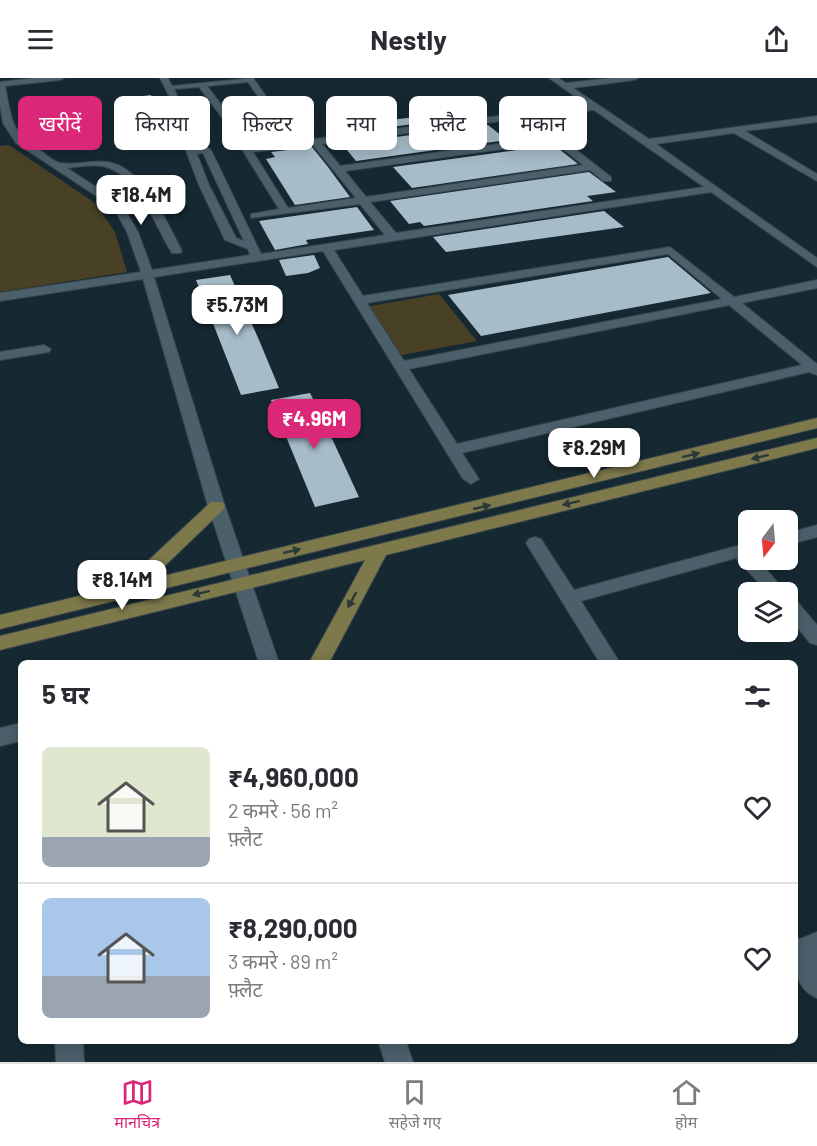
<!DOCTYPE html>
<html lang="hi">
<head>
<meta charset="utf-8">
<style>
	:root { --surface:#fff; --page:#f7f7f7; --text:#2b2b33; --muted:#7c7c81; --line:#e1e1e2; --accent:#db2777 }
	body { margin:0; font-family:Barlow,"Noto Sans Devanagari",sans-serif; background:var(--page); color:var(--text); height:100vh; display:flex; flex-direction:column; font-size:22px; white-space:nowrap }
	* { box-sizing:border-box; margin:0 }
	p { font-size:20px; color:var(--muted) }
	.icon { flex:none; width:33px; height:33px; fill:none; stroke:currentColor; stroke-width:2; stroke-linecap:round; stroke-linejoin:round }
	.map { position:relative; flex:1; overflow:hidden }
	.drawer { position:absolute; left:18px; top:582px; width:780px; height:384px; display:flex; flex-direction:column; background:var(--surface); border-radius:9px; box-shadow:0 3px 15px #0003 }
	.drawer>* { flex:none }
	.guide { position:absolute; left:18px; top:18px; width:782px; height:54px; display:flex; gap:12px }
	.needle { width:39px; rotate:196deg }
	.fabs { position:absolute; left:738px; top:432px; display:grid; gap:12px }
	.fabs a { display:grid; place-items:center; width:60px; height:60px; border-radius:9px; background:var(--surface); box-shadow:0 3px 15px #0003; font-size:30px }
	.price { position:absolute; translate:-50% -51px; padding:0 14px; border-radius:12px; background:#fff; color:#222; font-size:20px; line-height:39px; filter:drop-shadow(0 2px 3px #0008) }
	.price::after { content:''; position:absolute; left:50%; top:36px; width:18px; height:14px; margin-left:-9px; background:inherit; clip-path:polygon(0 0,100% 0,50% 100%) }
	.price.current { background:var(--accent); color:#fff }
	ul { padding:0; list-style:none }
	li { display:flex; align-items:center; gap:18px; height:150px; padding:0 24px }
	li+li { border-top:2px solid var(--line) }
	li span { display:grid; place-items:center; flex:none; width:168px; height:120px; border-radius:9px; color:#555 }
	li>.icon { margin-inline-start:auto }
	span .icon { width:72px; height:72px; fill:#fffc; stroke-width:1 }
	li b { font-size:26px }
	h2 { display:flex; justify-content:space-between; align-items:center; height:72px; padding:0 24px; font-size:26px }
	.chip { padding:0 21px; border-radius:9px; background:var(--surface); box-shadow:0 3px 15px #0003; font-size:21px; line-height:54px }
	.chip.current { background:var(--accent); color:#fff }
	header { display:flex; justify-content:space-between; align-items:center; height:78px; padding:0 24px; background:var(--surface); font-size:27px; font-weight:700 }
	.menu { display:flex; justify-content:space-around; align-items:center; height:84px; border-top:2px solid var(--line); background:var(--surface); font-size:16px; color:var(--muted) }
	.menu a { display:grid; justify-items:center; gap:3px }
	.menu .current { color:var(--accent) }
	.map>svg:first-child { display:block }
	.green { fill:#484125 }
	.building { fill:#a6bcc8 }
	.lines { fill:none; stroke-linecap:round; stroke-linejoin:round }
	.minor-casing { stroke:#37454c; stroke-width:2 }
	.major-casing { stroke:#37454c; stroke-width:2 }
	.minor { fill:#4c606b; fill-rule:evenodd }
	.major { fill:#7e794b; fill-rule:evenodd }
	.oneway { fill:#2b3937 }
</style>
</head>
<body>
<header><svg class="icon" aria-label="menu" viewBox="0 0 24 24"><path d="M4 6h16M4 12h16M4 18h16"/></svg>Nestly<svg class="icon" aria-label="share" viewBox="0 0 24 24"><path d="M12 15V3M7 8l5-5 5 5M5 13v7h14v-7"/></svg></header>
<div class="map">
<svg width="817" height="984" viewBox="0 0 817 984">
	<rect width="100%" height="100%" fill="#162932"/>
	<path class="green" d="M9,67l86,58 20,29 12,40 -127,20v-146z
		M439,216l38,47 -80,15 -32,-49z"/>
	<path class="building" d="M151,17l8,19 -25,3 -7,-19z
		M470,32l8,6 -144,18 -6,-6z
		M488,47l19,15 -151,21 -14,-17z
		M301,53l5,7 -41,5 -5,-7z
		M554,67l24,19 -166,24 -19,-21z
		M312,69l16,20 22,30 -55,8 -29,-46 9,-2 -4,-5z
		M589,94l27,20 -29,4 6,5 -169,25 -4,-4 -11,2 -19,-23z
		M357,129l17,23 -68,10 2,4 -33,6 -16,-29z
		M604,133l20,16 -178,25 -13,-15z
		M314,177l6,13 -12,5 -22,3 -7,-16z
		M668,179l43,36 -230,43 -33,-41z
		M230,197l29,65 20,48 -38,7 -45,-115z
		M310,315l12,24 37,80 -44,10 -44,-107z"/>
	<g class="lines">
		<g class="minor-casing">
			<path id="minor" d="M35,0h29l-4,2 -55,6c7,34 5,45 36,65 6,4 13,11 20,12 22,3 42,-8 63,5 27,17 44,56 58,83l-2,2h-8c-16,-25 -32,-74 -63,-85 -13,-5 -29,-1 -42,0l54,35 17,29 14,38 98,-15 -2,-6 -23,-9 -26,-55 -13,-34c5,-5 19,-6 25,-1l50,104 124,-19 -25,-31 -109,14v-4l28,-5 -41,-66 5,-3 7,7 337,-42 -38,-27h9l8,5 47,-5h25l-4,2 -61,8 76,51 168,-23v6l-72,9 72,43v7l-83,-48 -78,11 161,114v9l-106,-75 -377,58 29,46 307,-49 64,50 83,-17v8l-75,15 75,61v11l-8,-3 -347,81 17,26 -8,5 -8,-5 -140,-228 -169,26 70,226 55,160h-20l-52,-160 -64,-224 -143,22v-8l141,-21 -14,-40 -14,-25 -97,-64 -13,-20 -3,-18v-23zM594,32l110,77 -308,46 -26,-31 220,-32 13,11h8v-4l-77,-60zM525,40l23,19 -208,29 -18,-22zM554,64l29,23 -217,32 -21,-26zM313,67l43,53 -68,10 -35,-56zM203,75l41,88 -8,-3 -27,-53 -12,-31zM668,176l54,45 -318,62 -37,-58zM729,227l73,60 -345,79 -48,-75z
				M160,0h8l4,8 81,-8 27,38 -7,2 -25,-36 -41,4 27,35 -2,2h-6l-27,-36 -25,2 11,23 -7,2z
				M44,267l7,4 -2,3 -49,8v-8z
				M817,447v12l-29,8v-12z
				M535,459l6,2 33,51 174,-47v17h10l28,32h-19l-31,-34 -155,43 39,62h-20l-74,-120 3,-4z
				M788,519l7,2 22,26v20l-7,-2 -22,-27z
				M21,645v18l-21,5v-18z
				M817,854v66c-25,-10 -22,-38 -22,-61l5,2z
				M55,963h28l1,21h-28z
				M378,963h28l7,21h-28z"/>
		</g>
		<g class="major-casing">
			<path id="major" d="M817,340v10l-817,201v-14l121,-29 90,-84h12l2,4 -2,4 -72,69z
				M817,360v10l-431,107 -57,108h-20l56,-103 -365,90v-14z"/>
		</g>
		<use href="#minor" class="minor"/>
		<use href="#major" class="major"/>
	</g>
	<defs><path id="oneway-solid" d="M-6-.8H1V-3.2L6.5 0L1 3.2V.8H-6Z" transform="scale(1.5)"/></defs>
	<g class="oneway">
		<use href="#oneway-solid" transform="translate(691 377) rotate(-14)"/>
		<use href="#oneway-solid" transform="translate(760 379) rotate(166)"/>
		<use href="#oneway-solid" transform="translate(571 425) rotate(166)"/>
		<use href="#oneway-solid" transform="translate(482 429) rotate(-13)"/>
		<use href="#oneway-solid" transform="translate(292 473) rotate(-13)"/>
		<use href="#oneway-solid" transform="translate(201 515) rotate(166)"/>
		<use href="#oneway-solid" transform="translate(352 522) rotate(118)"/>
	</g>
</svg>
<div class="fabs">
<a><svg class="needle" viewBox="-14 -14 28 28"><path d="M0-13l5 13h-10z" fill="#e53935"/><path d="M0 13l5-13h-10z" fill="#7c7c81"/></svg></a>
<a><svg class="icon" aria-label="layers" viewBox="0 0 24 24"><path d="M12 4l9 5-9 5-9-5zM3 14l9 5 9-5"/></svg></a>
</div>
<b class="price" style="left:141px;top:148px">₹18.4M</b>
<b class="price" style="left:237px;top:258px">₹5.73M</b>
<b class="price current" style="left:314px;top:372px">₹4.96M</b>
<b class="price" style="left:594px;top:401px">₹8.29M</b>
<b class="price" style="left:122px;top:533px">₹8.14M</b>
<div class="guide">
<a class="chip current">खरीदें</a>
<a class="chip">किराया</a>
<a class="chip">फ़िल्टर</a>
<a class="chip">नया</a>
<a class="chip">फ़्लैट</a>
<a class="chip">मकान</a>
</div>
<section class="drawer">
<h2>5 घर<svg class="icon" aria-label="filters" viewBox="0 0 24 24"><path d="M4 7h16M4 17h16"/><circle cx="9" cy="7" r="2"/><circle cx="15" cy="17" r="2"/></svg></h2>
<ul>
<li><span style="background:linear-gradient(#dfe7d0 75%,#9aa5b1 0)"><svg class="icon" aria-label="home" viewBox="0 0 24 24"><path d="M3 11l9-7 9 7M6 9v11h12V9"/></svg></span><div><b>₹4,960,000</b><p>2 कमरे · 56 m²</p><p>फ़्लैट</p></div><svg class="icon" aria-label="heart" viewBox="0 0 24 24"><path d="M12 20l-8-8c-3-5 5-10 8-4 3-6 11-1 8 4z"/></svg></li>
<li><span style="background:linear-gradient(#a9c7e8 65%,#9aa5b1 0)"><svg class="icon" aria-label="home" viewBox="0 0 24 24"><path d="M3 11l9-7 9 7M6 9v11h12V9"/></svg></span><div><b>₹8,290,000</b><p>3 कमरे · 89 m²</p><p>फ़्लैट</p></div><svg class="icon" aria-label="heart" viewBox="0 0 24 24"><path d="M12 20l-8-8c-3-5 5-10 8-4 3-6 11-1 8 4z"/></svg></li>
</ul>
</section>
</div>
<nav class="menu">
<a class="current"><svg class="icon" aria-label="map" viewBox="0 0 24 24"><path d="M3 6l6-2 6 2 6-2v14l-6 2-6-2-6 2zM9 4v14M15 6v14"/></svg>मानचित्र</a>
<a><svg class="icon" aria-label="saved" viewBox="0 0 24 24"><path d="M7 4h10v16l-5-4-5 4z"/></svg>सहेजे गए</a>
<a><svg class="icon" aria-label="home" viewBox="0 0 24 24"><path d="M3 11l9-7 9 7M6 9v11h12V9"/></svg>होम</a>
</nav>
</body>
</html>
